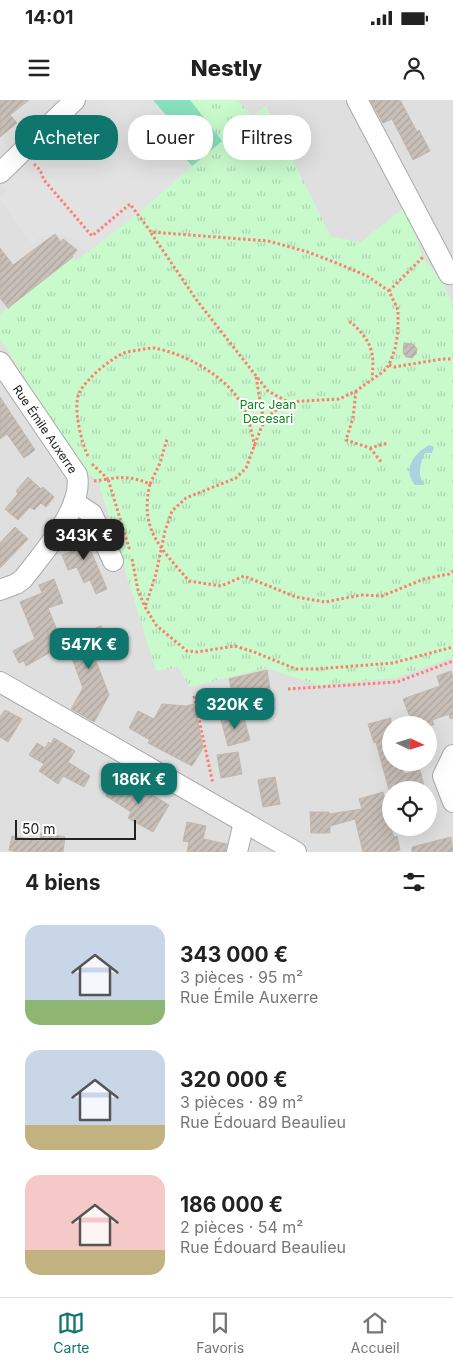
<!DOCTYPE html>
<html lang="fr">
<head>
<meta charset="utf-8">
<style>
	:root { --surface:#fff; --page:#f2f2f2; --text:#222; --muted:#767676; --line:#e0e0e0; --accent:#0f766e }
	body { margin:0; font-family:Inter,sans-serif; background:var(--page); color:var(--text); height:100vh; display:flex; flex-direction:column; font-size:19px; white-space:nowrap }
	* { box-sizing:border-box; margin:0 }
	p { font-size:16px; color:var(--muted) }
	.icon { flex:none; width:28px; height:28px; fill:none; stroke:currentColor; stroke-width:2; stroke-linecap:round; stroke-linejoin:round }
	.map { position:relative; height:752px; overflow:hidden }
	.side { display:flex; flex-direction:column; background:var(--surface); flex:1 }
	.side>* { flex:none }
	.top-card { position:absolute; left:15px; top:15px; width:424px; height:45px; display:flex; gap:10px }
	.needle { width:32px; rotate:94deg }
	.buttons { position:absolute; left:382px; top:616px; display:grid; gap:10px }
	.buttons a { display:grid; place-items:center; width:55px; height:55px; border-radius:50%; background:var(--surface); box-shadow:0 5px 20px #0002; font-size:25px }
	.scale { position:absolute; left:15px; bottom:12px; width:121px; box-sizing:border-box; padding-left:5px; border:2px solid #222; border-top:0; font-size:14px; line-height:18px; white-space:nowrap; color:#222; -webkit-text-stroke:4px #fff; paint-order:stroke }
	.price { position:absolute; translate:-50% -42px; padding:0 11px; border-radius:10px; background:var(--accent); color:#fff; font-size:16px; line-height:32px; filter:drop-shadow(0 1px 2px #0008) }
	.price::after { content:''; position:absolute; left:50%; top:30px; width:15px; height:11px; margin-left:-8px; background:inherit; clip-path:polygon(0 0,100% 0,50% 100%) }
	.price.active { background:#222; color:#fff }
	ul { padding:0; list-style:none }
	li { display:flex; align-items:center; gap:15px; height:125px; padding:0 25px }
	li span { display:grid; place-items:center; flex:none; width:140px; height:100px; border-radius:15px; color:#555 }
	li>.icon { margin-inline-start:auto }
	span .icon { width:60px; height:60px; fill:#fffc; stroke-width:1 }
	li b { font-size:21px }
	h2 { display:flex; justify-content:space-between; align-items:center; height:60px; padding:0 25px; font-size:21px }
	.pill { padding:0 18px; border-radius:20px; background:var(--surface); box-shadow:0 5px 20px #0002; font-size:18px; line-height:45px }
	.pill.active { background:var(--accent); color:#fff }
	.status { display:flex; justify-content:space-between; align-items:center; height:35px; padding:0 25px; background:var(--surface); direction:ltr }
	.status svg { height:14px; fill:currentColor }
	header { display:flex; justify-content:space-between; align-items:center; height:65px; padding:0 25px; background:var(--surface); font-size:22px; font-weight:800 }
	.menu { display:flex; justify-content:space-around; align-items:center; height:70px; border-top:1px solid var(--line); background:var(--surface); font-size:14px; color:var(--muted) }
	.menu a { display:grid; justify-items:center; gap:2px }
	.menu .active { color:var(--accent) }
	.map>svg:first-child { display:block }
	.residential { fill:#e0dfdf; fill-rule:evenodd }
	.park { fill:url(#park-tufts) }
	.pitch { fill:#88e0be }
	.parking { fill:#e2e2e2 }
	.water { fill:#aad3df }
	.building { fill:url(#building-hatch); stroke:#c4b6ab }
	.lines { fill:none; stroke-linecap:round; stroke-linejoin:round }
	.minor-casing { stroke:#a9a9a9; stroke-width:22 }
	.path { stroke:#fa8072; stroke-width:3; stroke-dasharray:2.5 2.5; stroke-linecap:butt }
	.minor { stroke:#fff; stroke-width:20 }
	.labels { text-anchor:middle; dominant-baseline:central; stroke-width:4; stroke-linejoin:round; paint-order:stroke }
	.park-label { font-size:12px; fill:#0c8416; stroke:#fff }
	.street-label { font-size:12px; fill:#222; stroke:#fff }
</style>
</head>
<body>
<div class="status"><b>14:01</b><svg viewBox="0 0 49 12"><path d="M0 12V9h3v3zM5 12V6h3v6zM10 12V3h3v9zM15 12V0h3v12zM26 1h20v11H26zM47 4h2v5h-2z"/></svg></div>
<header><svg class="icon" aria-label="menu" viewBox="0 0 24 24"><path d="M4 6h16M4 12h16M4 18h16"/></svg>Nestly<svg class="icon" aria-label="person" viewBox="0 0 24 24"><circle cx="12" cy="8" r="4"/><path d="M4 21q1-7 8-7t8 7"/></svg></header>
<div class="map">
<svg width="453" height="752" viewBox="0 0 453 752">
	<defs>
		<pattern id="park-tufts" width="24" height="20" patternUnits="userSpaceOnUse" patternTransform="scale(1.25)"><rect width="24" height="20" fill="#c8facc"/><path d="M3 7l-1-3M5 7V3M7 7l1-3M15 17l-1-3M17 17v-4M19 17l1-3" fill="none" stroke="#acd6af"/></pattern>
		<pattern id="building-hatch" width="6" height="6" patternUnits="userSpaceOnUse" patternTransform="scale(1.25)"><rect width="6" height="6" fill="#c7bfb8"/><path d="M-1 1l2-2M0 6l6-6M5 7l2-2" fill="none" stroke="#aba49e"/></pattern>
	</defs>
	<rect width="100%" height="100%" fill="#f2efe9"/>
	<path class="residential" d="M0,0h453v752h-453zM391,625h38v37h-38zM391,690h38v38h-38z"/>
	<path class="park" d="M190,0h49l-1,1 15,15 13,-10 65,131 30,5 44,-35 18,50 21,27 9,22v351l-58,21 -77,7 -52,-17 -76,19 -12,-20 -22,4 -58,-190 -14,-11 -84,-131v-25l73,-57 3,4c51,-38 97,-80 146,-120z"/>
	<path class="pitch" d="M153,0h37l32,41 -30,25 -18,-21 9,-10z"/>
	<path class="parking" d="M89,0h64l30,36 -9,9 18,21 -55,48 -51,39 -14,-16 -30,-1 -10,8 -32,-44v-2l7,-6 -6,-6z"/>
	<path class="water" d="M429,345l5,2 -2,6h-7c-5,11 -8,21 -1,32h-9c-13,-16 -1,-31 14,-40z"/>
	<path class="building" d="M0,0h29l-19,15 7,8 -17,14z
		M370,0h30l17,32 2,-2 11,21 -17,9 -21,-41 -9,4z
		M55,134l6,8 2,-3 14,11 -5,6 1,1 -65,51 -8,-10v-50l13,17z
		M404,243l9,1 4,5 -1,5 -4,4 -6,-1 -3,-4z
		M0,297l35,53 -11,8 -17,-24 -7,5z
		M28,377l13,12 2,-2 11,10 -8,10 -5,-4 -7,7 -4,-3 -12,13 -13,-11 13,-15 -2,-3z
		M15,427l13,12 -28,29v-25z
		M87,431l7,16 -4,2 17,40 -11,5 -6,-14 -6,3 -7,-16 -9,3 -6,-15 8,-3 -4,-11 2,-2z
		M54,479l9,24 -15,5 15,37 -37,21 -2,-5 -5,2 -6,-12 22,-12 -15,-37 22,-9 -3,-8z
		M101,526l12,29 -17,6 13,34 -15,27 -23,-13 12,-21 -13,-35 -4,2 -5,-13z
		M267,570l5,31 -36,8 -7,-30z
		M451,571l2,7v40l-3,1 -1,-5 -17,6 2,5h-21l-10,-26 37,-13 -3,-10z
		M162,604l24,2 8,-2 9,44 -11,18 -44,-23 2,-3 -21,-12 9,-17 16,8z
		M5,610l17,9 -14,23 -8,-5v-20z
		M243,614l7,26 -22,6 -7,-26z
		M391,618v44h10l3,12 16,-4 5,20h-36l-13,-48 -2,1 -6,-19z
		M54,638l21,13 -7,11 22,14 -6,11 -21,-11 -5,8 -19,-13 5,-7 -15,-9 8,-12 8,5 4,-6 2,2z
		M238,652l4,22 -21,4 -4,-23z
		M275,677l5,27 -17,3 -5,-27z
		M116,679l26,16 2,-5 25,15 -16,27 -25,-14 3,-6 -25,-16z
		M383,692l8,36 3,9 3,-1 3,14 -7,2h-30l-8,-33 -25,7v7h-19l-1,-21h19v2l33,-5 -3,-10z
		M187,722l19,4 -3,13 24,5 -2,8h-38l2,-10 -6,-1z
		M41,733l24,4 -2,15h-45l-9,-2 3,-14 28,5z
		M451,737l2,15h-41v-5z"/>
	<g class="lines">
		<g class="minor-casing">
			<g id="minor">
				<path d="M357,0l92,174"/>
				<path d="M0,73l75,-73"/>
				<path id="s1" d="M0,262l77,113c7,33 -35,79 -54,104l-7,5 -16,6"/>
				<path d="M74,402l18,12 21,47"/>
				<path d="M0,582l296,170"/>
				<path d="M453,655l-10,21 10,26"/>
				<path d="M237,752l7,-30"/>
			</g>
		</g>
		<path class="path" d="M34,64l6,6 4,10 48,56 38,-32 21,28 117,9 40,11 31,12 28,12 22,15 9,19v22l-3,17 -6,16 -5,6 -28,20 -17,8 -51,3 -20,14 -7,12 -15,40 -10,10 -50,20 -14,13 -7,20 -9,43 -11,33
			M151,133l47,69 70,89 20,11
			M389,191l34,-34
			M349,223l2,-1c20,19 24,29 21,56
			M389,265l5,2 48,-8h11
			M256,277l8,46
			M356,291l-3,27 -7,22 24,8 18,-5
			M370,348l12,15
			M88,356c-7,-14 -15,-48 -9,-63 7,-14 31,-34 45,-40 5,-2 10,-2 15,-3 5,-1 10,-2 15,-2 33,6 78,31 91,63 5,11 7,24 10,36
			M92,364l16,15c16,-3 27,-1 42,5l10,-21 7,-24
			M94,381l14,-2 22,72
			M150,384c-11,46 11,64 39,97l32,5 23,-10 52,21 29,5 36,-7 21,1 42,-17 25,-5 4,-3
			M132,459l6,31 7,17 11,18 31,26 10,1 38,-6 19,6 42,17h20l77,-6 60,-16
			M288,589l109,-7 56,-21
			M194,596l19,88"/>
		<use href="#minor" class="minor"/>
	</g>
	<g class="labels">
		<g class="park-label">
			<text x="268" y="304">Parc Jean<tspan x="268" dy="14">Decesari</tspan></text>
		</g>
		<g class="street-label">
			<text stroke="none"><textPath href="#s1" startOffset="81">Rue Émile Auxerre</textPath></text>
		</g>
	</g>
</svg>
<div class="buttons">
<a><svg class="needle" viewBox="-14 -14 28 28"><path d="M0-13l5 13h-10z" fill="#e53935"/><path d="M0 13l5-13h-10z" fill="#767676"/></svg></a>
<a><svg class="icon" aria-label="locate" viewBox="0 0 24 24"><circle cx="12" cy="12" r="6"/><path d="M12 2v4M12 18v4M2 12h4M18 12h4"/></svg></a>
</div>
<div class="scale">50 m</div>
<b class="price active" style="left:84px;top:461px">343K €</b>
<b class="price" style="left:89px;top:570px">547K €</b>
<b class="price" style="left:235px;top:630px">320K €</b>
<b class="price" style="left:139px;top:705px">186K €</b>
<div class="top-card">
<a class="pill active">Acheter</a>
<a class="pill">Louer</a>
<a class="pill">Filtres</a>
</div>
</div>
<section class="side">
<h2>4 biens<svg class="icon" aria-label="filters" viewBox="0 0 24 24"><path d="M4 7h16M4 17h16"/><circle cx="9" cy="7" r="2"/><circle cx="15" cy="17" r="2"/></svg></h2>
<ul>
<li><span style="background:linear-gradient(#c9d6e8 75%,#8fb573 0)"><svg class="icon" aria-label="home" viewBox="0 0 24 24"><path d="M3 11l9-7 9 7M6 9v11h12V9"/></svg></span><div><b>343 000 €</b><p>3 pièces · 95 m²</p><p>Rue Émile Auxerre</p></div></li>
<li><span style="background:linear-gradient(#c9d6e8 75%,#c2b280 0)"><svg class="icon" aria-label="home" viewBox="0 0 24 24"><path d="M3 11l9-7 9 7M6 9v11h12V9"/></svg></span><div><b>320 000 €</b><p>3 pièces · 89 m²</p><p>Rue Édouard Beaulieu</p></div></li>
<li><span style="background:linear-gradient(#f6c9c9 75%,#c2b280 0)"><svg class="icon" aria-label="home" viewBox="0 0 24 24"><path d="M3 11l9-7 9 7M6 9v11h12V9"/></svg></span><div><b>186 000 €</b><p>2 pièces · 54 m²</p><p>Rue Édouard Beaulieu</p></div></li>
</ul>
</section>
<nav class="menu">
<a class="active"><svg class="icon" aria-label="map" viewBox="0 0 24 24"><path d="M3 6l6-2 6 2 6-2v14l-6 2-6-2-6 2zM9 4v14M15 6v14"/></svg>Carte</a>
<a><svg class="icon" aria-label="saved" viewBox="0 0 24 24"><path d="M7 4h10v16l-5-4-5 4z"/></svg>Favoris</a>
<a><svg class="icon" aria-label="home" viewBox="0 0 24 24"><path d="M3 11l9-7 9 7M6 9v11h12V9"/></svg>Accueil</a>
</nav>
</body>
</html>
